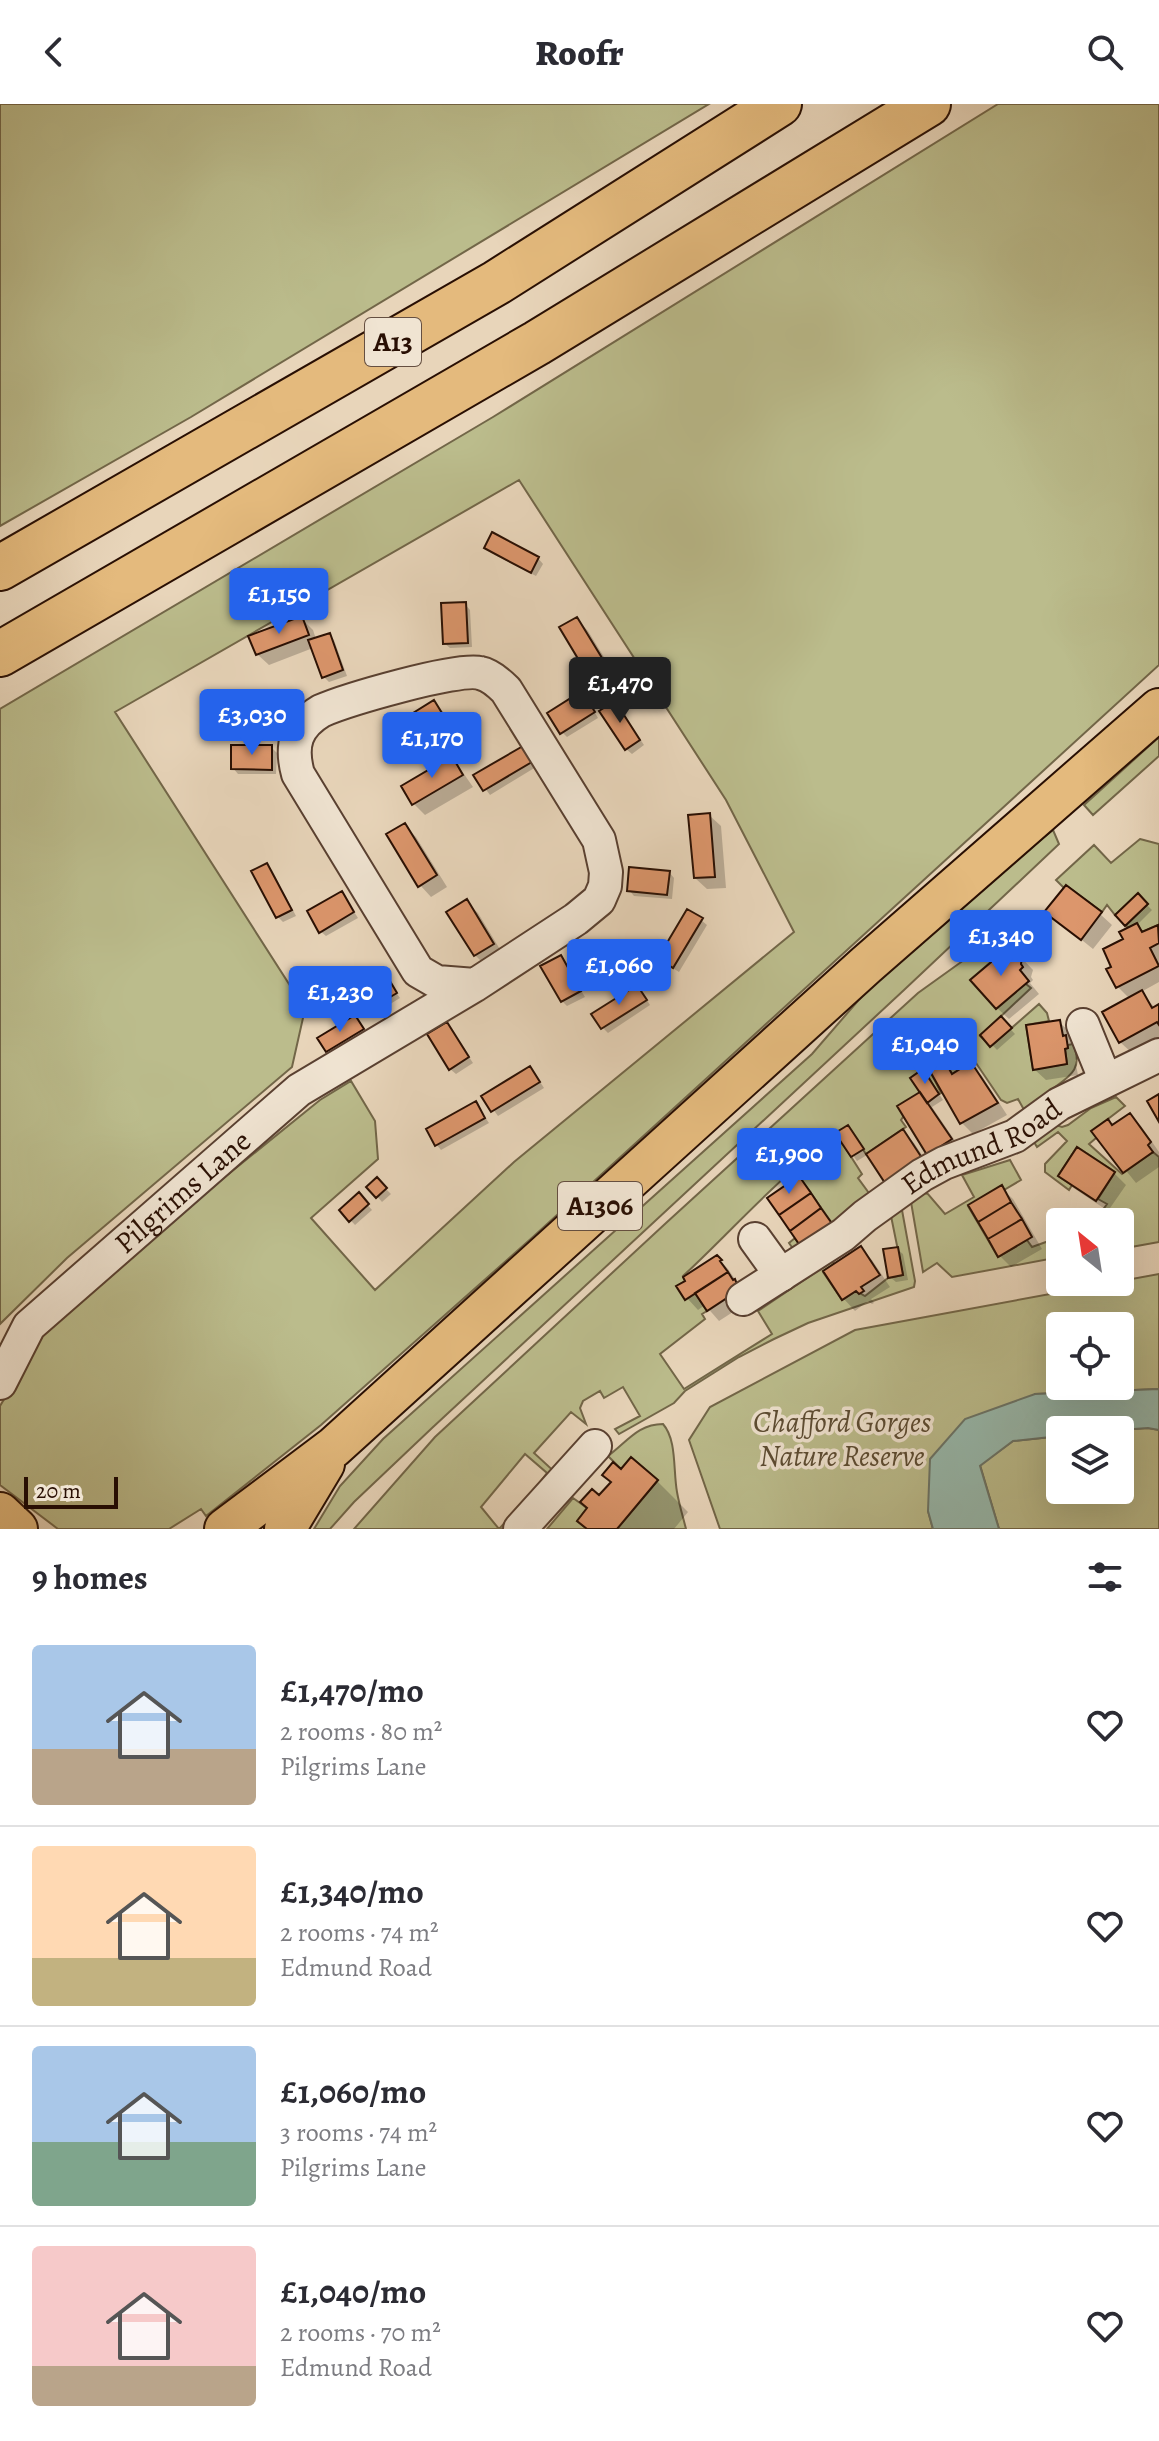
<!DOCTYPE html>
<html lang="en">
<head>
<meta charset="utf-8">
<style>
	:root { --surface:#fff; --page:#f2f2f3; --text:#2b2b33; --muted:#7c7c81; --line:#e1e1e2; --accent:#2563eb }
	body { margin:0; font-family:Alegreya,serif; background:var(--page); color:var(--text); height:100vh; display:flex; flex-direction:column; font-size:30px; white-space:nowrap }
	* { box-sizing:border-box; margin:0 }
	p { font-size:26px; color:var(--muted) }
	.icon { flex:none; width:44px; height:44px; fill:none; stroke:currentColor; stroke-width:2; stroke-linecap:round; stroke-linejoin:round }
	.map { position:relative; height:1425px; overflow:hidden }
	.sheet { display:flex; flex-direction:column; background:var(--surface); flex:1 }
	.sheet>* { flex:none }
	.needle { width:52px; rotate:330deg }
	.tools { position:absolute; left:1046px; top:1104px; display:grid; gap:16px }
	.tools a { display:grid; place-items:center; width:88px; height:88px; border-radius:8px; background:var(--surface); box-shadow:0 8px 32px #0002; font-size:40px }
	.scale { position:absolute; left:24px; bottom:20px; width:94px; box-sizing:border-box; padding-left:8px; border:4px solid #290f03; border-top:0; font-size:22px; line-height:28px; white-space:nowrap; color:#290f03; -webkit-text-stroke:6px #f0e4d2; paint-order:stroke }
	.price { position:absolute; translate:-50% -68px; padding:0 18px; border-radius:8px; background:var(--accent); color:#fff; font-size:26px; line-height:52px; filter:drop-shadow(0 2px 4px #0008) }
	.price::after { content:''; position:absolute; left:50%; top:48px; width:24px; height:18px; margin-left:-12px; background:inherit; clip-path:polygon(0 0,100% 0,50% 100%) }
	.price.active { background:#222; color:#fff }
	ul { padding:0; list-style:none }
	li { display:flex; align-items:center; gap:24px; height:200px; padding:0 32px }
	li+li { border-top:2px solid var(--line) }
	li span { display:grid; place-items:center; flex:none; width:224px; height:160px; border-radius:8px; color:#555 }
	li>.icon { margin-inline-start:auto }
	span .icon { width:96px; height:96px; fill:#fffc; stroke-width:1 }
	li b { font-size:34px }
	h2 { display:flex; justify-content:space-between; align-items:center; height:96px; padding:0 32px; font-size:34px }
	header { display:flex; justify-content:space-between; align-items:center; height:104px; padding:0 32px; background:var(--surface); font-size:36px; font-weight:800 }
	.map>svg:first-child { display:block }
	.green { fill:#bbbc8c; stroke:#726648; stroke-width:2; fill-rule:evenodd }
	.water { fill:#97b9ad; stroke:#6b7569; stroke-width:2 }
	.shadow { fill:#0003 }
	.building { fill:#dc966c; stroke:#290f03; stroke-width:2 }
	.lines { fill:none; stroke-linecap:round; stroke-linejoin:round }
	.minor-casing { stroke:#594031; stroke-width:36 }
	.major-casing { stroke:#290f03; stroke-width:44 }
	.highway-casing { stroke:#290f03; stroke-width:48 }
	.minor { stroke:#f0e4d2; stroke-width:32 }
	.major { stroke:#e4ba7d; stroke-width:40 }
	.highway { stroke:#e4ba7d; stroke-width:44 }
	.labels { text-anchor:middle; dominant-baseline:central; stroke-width:7; stroke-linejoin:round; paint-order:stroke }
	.shield { fill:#f0e4d2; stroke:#654f41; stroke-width:2 }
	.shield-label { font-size:28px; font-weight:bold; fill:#290f03 }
	.street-label { font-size:30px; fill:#290f03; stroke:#f0e4d2 }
	.park-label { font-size:30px; font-style:italic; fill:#5c4c33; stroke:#f0e4d2 }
</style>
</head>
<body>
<header><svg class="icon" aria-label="back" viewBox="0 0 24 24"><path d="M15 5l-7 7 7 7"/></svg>Roofr<svg class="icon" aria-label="search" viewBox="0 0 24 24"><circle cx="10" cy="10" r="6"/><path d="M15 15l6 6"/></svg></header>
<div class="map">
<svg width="1159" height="1425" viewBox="0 0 1159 1425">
	<rect width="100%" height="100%" fill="#e8d5ba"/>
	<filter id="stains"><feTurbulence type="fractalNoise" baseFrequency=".0025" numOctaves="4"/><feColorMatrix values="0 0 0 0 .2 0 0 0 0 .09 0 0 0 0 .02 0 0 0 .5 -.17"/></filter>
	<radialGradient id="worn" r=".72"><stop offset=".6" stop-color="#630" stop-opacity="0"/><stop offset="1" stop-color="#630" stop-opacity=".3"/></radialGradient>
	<path class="green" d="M0,0h709l-518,313 -191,109z
		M998,0h161v561l-625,571 -213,189 -115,91 -5,-7 -32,20h-111l-58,-44v-79l45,-74 160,-139 115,-93 31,-19 24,40 3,38 -67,59 64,72 139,-128 280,-230 -68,-132 -207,-320 -404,232 190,297 -13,58 -225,191 -67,66v-615l493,-292z
		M1159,633v19l-66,59 -9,-10z
		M1053,726l6,14 -155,146 -472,438 -78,74 -24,27h-16l26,-43 43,-47 429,-385 77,-89 87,-74z
		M1140,735l19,5v83l-1,-2 -16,7 -5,-9 -9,5 -2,-3 22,-21 -10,-10 -23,21 -8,-10 -5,7 -35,-26 -3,2 -8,-8 38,-35 17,18z
		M996,833l10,12 -35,30 55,5 5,4 -51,48 11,10 48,-42 8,9 2,8 -23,4 7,44 34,-5 -2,-15 3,-1v-3l5,-1c13,29 -10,35 -28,51 -7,6 -12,15 -17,22l-10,-18 -11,4 -6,-3 -27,-40 -22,14 -5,-9 -5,-3 -9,3 -2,8 10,20 -2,1 -16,-25 -12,9 9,14 -19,28 5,7 -3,2 -37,25 -18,-28 -12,7 26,41 -4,4 16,22 -78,53 -7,-10 6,-5 5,8 32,-22 -38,-55c-39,34 -73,72 -111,107l2,5 -8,5 18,7 12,18 -5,3 3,5 -45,35 24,35 88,-55 -14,-23 74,-50 2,3 -11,8 19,28 14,-9 9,5 23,-18 15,-3 -12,-59 11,-6 13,71 -1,6 -106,36 -34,16 -35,18 -54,34 -11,12 -55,31 -4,-5 25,-13 -17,-29 -19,11 -4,-7 -17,10 -3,7 6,16 -15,-12 -37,41 24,22 -25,16 14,-18 -22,-19 -44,53 18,22 11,-12 -4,12h-152l81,-92 231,-214 252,-230z
		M1116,993l9,9 -17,13 -12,19 -7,6 33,30 31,-22 6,5v85l-39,7v-16l2,-4 -2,-7h-8l-12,-8 7,-10 -9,-5 17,-27 -38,-25 -19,29 14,9 -3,5 -24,-18v-8l22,-23 -9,-9 -21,15 -3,-5 22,-17 6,2 6,-2 23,-17z
		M1010,1056l11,20 -17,10 -3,-4 -33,20 30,51 29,-17 5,7 28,-10v20l-108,20 -15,-14 -14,9 -12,-70 14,-9 3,1 17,20 29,-17 -12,-22z
		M1159,1170v115l-124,5 -107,117 5,18h-213l-31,-89 21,-33 145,-77zM1060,1222h60v60h-60z
		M663,1320c14,16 10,46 14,68 2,12 6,25 9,37h-69l41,-49 -26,-22 -11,11 -13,-13c19,-14 30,-32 55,-32z
		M1148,1324l11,2v99h-160l-19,-64 33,-24 47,-5v54h60v-60z
		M573,1394l14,10 -10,13 10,8h-40z"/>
	<path class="water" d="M1159,1285v41l-11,-2 -28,2h-60v6l-47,5 -33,25 19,63h-66l-5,-18 2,-52 35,-40 70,-25z"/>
	<path class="shadow" d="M486,443l52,11 5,6 -7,12 -45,-23z
		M465,500l5,6 2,37 -22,1 -6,-5z
		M301,514l12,12 3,9 13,-4 5,5 13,36 -18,6 -5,-5 -11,-29 -44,17 -12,-11z
		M577,515l11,12 35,57 -15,9 -11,-11 -35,-58z
		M587,595l11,19 -31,19 -5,-5z
		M433,599l12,11 26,42 -14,8 16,23 -48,28 -12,-12 35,-42 -32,-47z
		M620,605l24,36 -12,9 -6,-5z
		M271,643l6,6 -1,21h-38l-5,-6z
		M522,644l14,19 -46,28 -14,-19z
		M709,711l12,11 5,62 -19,1 -12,-11z
		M404,721l12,12 31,50 -16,10 -11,-12z
		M266,761l6,5 24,46 -13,6 -5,-5 -24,-45z
		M669,768l5,6 -2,21 -38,-3 -5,-6z
		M342,789l16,25 -32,18 -6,-5z
		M1138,792l14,14 -15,15 8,8 13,-6 1,1v54l-18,10 14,16 4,-2v32l-27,15 -12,-11 10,-43 -13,-13 -3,-19 16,-38 -12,-14z
		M466,798l12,11 26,43 -18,10 -11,-11z
		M1047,808l53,2 12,11 -19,24z
		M701,816l6,5 -28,47 -14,-9 -5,-5z
		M1014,846l19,20 -2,7 2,3 -3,3 9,11 -30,25 -12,-11 14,-56z
		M560,853l25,40 -18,9 -5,-5z
		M386,874l14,20 -18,11 -5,-5z
		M642,888l8,13 -42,28 -5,-5z
		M355,913l12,17 -34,22 -5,-5z
		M1001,915l14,15 -18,16 -14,-15z
		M1059,918l12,11 2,12 4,4 1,10 -3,1 3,15 -32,5 -12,-11z
		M447,920l26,39 -17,11 -6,-5z
		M971,960l11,12 25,39 -34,19 -11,-11 -29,-51 13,-5 8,8z
		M535,970l9,14 -46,28 -14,-19z
		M928,973l15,23 -11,7 30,44 -34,3 -6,-61z
		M476,1000l13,19 -48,27 -5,-6z
		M1130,1011l11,11 18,26v15l-23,16 -42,-52 19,-4z
		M903,1028l11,11 18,27 -64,-15z
		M853,1029l14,22 -10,6 -19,-27z
		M1078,1046l36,23 12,12 -18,26 -36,-24 -12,-11z
		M799,1074l11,12 33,47 -29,20z
		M377,1076l14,14 -9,8 -13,-15z
		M1001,1084l12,11 29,50 -31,18 -11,-11z
		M359,1091l13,15 -17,15 -14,-15z
		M1098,1111l11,7h-15z
		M1120,1126l6,6 -6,9z
		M860,1144l12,12 18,27 -19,12 3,4 -2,1 -4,-3 -13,10 -11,-12 -18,-27z
		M897,1145l6,5 5,26 -12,2 -6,-5z
		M717,1153l11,12 22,32 -31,20 -14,-16 -7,5 -11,-12z
		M622,1368l35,9 31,31 -14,17h-86l11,-31z"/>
	<path class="building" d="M492,428l47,25 -8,16 -47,-25z
		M466,498l2,41 -25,1 -2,-41z
		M302,512l7,19 -53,20 -8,-19z
		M577,513l36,59 -18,11 -36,-60z
		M330,529l13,37 -21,8 -14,-38z
		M582,587l13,21 -35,22 -13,-21z
		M434,596l27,44 -21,12 -27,-43z
		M615,597l25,39 -15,10 -26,-39z
		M231,641h41v25l-41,-1z
		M523,642l9,16 -49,29 -10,-16z
		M452,652l11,19 -51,30 -11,-19z
		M710,709l5,64 -21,1 -6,-63z
		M405,719l32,52 -19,12 -32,-53z
		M267,759l25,47 -16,8 -25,-47z
		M629,763l41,4 -3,24 -40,-4z
		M1066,781l36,27 -21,28 -37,-28z
		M342,787l12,21 -35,21 -12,-22z
		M1138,789l10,11 -23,22 -10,-11z
		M467,795l27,45 -20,12 -28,-44z
		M687,805l16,9 -30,50 -15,-10z
		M1137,819l5,9 16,-7 1,18 -9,5 9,18 -43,22 -10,-19 5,-2 -8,-18 20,-10 -4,-7z
		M1009,843l2,3 3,-3 8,10 -1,7 2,3 -3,3 9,11 -33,28 -26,-29z
		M561,851l20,36 -20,11 -21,-36z
		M387,872l10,17 -22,13 -10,-17z
		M637,881l10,15 -46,29 -10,-15z
		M1142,886l10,18 7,-4v21l-2,-3 -38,21 -17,-31z
		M355,911l9,14 -38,23 -9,-14z
		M1001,912l11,12 -22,19 -10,-12z
		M1060,916l3,16 3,-1 2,13 -3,1 2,15 -34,6 -7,-45z
		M447,918l22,35 -20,13 -22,-36z
		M942,958l5,3 5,9 19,-12 27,41 -38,21 -29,-51 2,-8z
		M530,962l10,16 -49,30 -10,-16z
		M923,965l16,25 -12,9 -17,-25z
		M920,988l32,47 -25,16 -30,-49z
		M1159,990v28l-12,-21z
		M476,997l9,17 -50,28 -9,-17z
		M1130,1009l21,29 -3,3 5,7 -30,21 -32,-42 17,-12 4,6z
		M848,1021l16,24 -13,8 -16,-24z
		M903,1025l19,29 -37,25 -19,-29z
		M1077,1043l38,25 -19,29 -38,-25z
		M799,1072l12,17 -32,22 -12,-17z
		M377,1073l10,11 -11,10 -10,-11z
		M1002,1081l9,17 -33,20 -10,-17z
		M359,1088l10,12 -20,18 -10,-12z
		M811,1089l10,15 -31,23 -11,-16z
		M1011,1098l11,17 -34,20 -10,-17z
		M821,1104l12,17 -32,22 -11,-16z
		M1022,1115l10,18 -34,20 -10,-18z
		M861,1142l19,29 -19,12 3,4 -5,3 -3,-3 -14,9 -19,-29z
		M898,1143l5,28 -15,3 -5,-29z
		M717,1151l5,5 -2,1 8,11 -43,28 -9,-14 9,-5 -2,-4z
		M728,1168l5,8 2,-1 4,11 -32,21 -12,-18z
		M631,1353l27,23 -41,49h-30l-10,-8 10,-13 -7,-6 12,-13 7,6 12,-13 -9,-7 11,-13 8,7z"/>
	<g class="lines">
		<g class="minor-casing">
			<g id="minor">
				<path d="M1083,921l22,54"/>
				<path d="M755,1135l26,36"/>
				<path id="s1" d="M743,1195l100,-64 22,-19 57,-41 22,-12 71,-27 44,-32 100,-49"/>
				<path id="s2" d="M0,1279l29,-57 270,-236 176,-105 101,-66 23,-19 6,-14 1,-14 -7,-32 -93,-150c-7,-7 -16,-15 -26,-17 -22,-6 -134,27 -159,38 -25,15 -31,34 -23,63l120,197 19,11 38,3"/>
				<path d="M520,1425l75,-83"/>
			</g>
		</g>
		<g class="major-casing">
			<path id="major" d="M0,1409l17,16
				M225,1425l109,-82 532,-482 293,-256
				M285,1425l39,-65"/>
		</g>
		<g class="highway-casing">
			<path id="highway" d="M0,464l496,-285 283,-179
				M0,550l537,-311 391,-239"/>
		</g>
		<use href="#minor" class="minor"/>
		<use href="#major" class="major"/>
		<use href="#highway" class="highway"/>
	</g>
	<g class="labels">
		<g class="shield">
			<rect x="365" y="214" width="56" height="48" rx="6"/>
			<rect x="558" y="1078" width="84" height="48" rx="6"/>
		</g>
		<g class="shield-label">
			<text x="393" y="238">A13</text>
			<text x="600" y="1102">A1306</text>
		</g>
		<g class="street-label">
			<text stroke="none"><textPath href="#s1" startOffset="284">Edmund Road</textPath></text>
			<text stroke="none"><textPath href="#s2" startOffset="268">Pilgrims Lane</textPath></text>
		</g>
		<g class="park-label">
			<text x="842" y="1318">Chafford Gorges<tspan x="842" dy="34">Nature Reserve</tspan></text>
		</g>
	</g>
	<rect width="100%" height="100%" filter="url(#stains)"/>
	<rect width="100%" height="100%" fill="url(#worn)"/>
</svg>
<div class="tools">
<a><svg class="needle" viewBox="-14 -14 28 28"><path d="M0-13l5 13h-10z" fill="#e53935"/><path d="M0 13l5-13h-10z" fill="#7c7c81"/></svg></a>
<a><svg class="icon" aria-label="locate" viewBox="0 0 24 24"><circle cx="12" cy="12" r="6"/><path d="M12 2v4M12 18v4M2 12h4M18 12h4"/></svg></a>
<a><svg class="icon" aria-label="layers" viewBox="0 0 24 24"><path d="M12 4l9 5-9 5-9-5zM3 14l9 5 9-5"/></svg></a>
</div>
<div class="scale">20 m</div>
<b class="price" style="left:279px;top:532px">£1,150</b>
<b class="price active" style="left:620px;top:621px">£1,470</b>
<b class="price" style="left:252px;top:653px">£3,030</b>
<b class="price" style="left:432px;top:676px">£1,170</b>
<b class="price" style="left:1001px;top:874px">£1,340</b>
<b class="price" style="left:619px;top:903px">£1,060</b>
<b class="price" style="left:340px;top:930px">£1,230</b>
<b class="price" style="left:925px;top:982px">£1,040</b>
<b class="price" style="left:789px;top:1092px">£1,900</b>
</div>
<section class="sheet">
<h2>9 homes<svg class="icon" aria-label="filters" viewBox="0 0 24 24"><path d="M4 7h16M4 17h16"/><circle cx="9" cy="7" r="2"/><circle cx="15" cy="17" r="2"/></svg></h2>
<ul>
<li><span style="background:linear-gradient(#a9c7e8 65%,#b9a48a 0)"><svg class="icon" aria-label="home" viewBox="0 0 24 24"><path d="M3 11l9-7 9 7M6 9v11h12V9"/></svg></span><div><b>£1,470/mo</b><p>2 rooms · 80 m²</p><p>Pilgrims Lane</p></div><svg class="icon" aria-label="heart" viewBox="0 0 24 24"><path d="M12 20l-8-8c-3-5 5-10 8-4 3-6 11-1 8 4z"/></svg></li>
<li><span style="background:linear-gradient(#ffd9b3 70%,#c2b280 0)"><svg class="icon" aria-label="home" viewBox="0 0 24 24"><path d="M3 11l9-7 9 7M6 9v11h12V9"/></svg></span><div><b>£1,340/mo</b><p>2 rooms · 74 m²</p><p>Edmund Road</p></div><svg class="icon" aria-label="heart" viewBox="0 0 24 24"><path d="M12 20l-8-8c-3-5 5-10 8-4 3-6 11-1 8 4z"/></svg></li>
<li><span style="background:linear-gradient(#a9c7e8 60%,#7fa58c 0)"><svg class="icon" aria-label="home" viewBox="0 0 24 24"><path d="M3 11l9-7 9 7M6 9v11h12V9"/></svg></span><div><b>£1,060/mo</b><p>3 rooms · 74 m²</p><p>Pilgrims Lane</p></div><svg class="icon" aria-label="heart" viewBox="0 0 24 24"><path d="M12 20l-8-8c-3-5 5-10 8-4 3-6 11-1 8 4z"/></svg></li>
<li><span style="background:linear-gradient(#f6c9c9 75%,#b9a48a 0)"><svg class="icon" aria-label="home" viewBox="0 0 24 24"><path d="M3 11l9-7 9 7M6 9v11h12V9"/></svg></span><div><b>£1,040/mo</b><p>2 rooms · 70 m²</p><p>Edmund Road</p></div><svg class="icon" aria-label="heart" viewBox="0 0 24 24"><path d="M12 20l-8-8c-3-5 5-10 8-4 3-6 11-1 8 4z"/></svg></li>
</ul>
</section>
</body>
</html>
